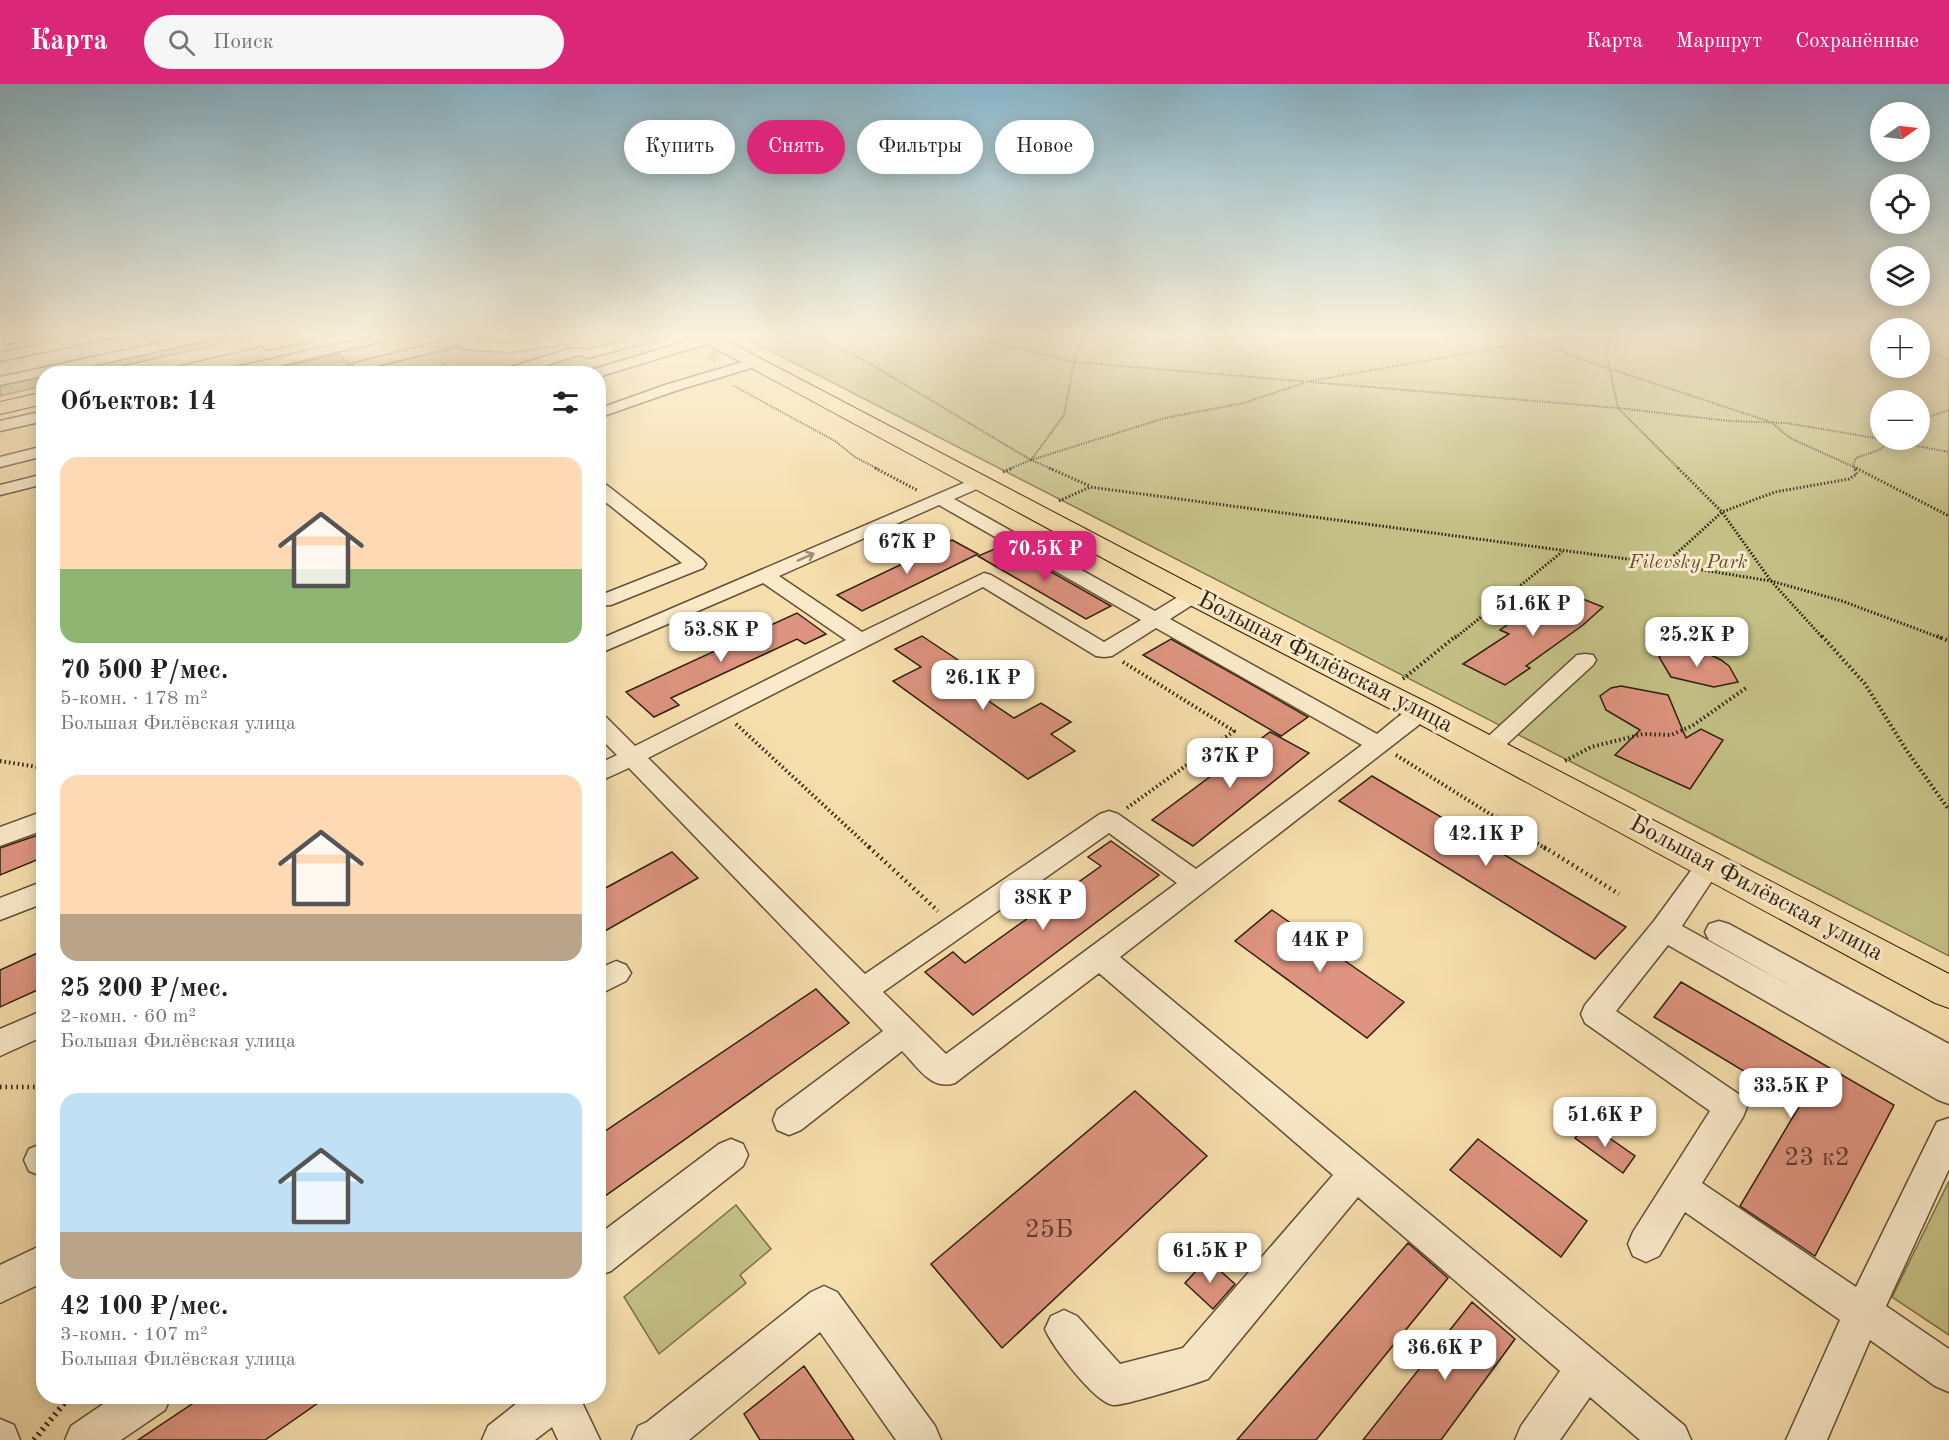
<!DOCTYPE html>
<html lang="ru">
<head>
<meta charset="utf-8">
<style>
	:root { --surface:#fff; --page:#f6f6f6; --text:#222; --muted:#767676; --accent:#db2777 }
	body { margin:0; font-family:"Old Standard TT",serif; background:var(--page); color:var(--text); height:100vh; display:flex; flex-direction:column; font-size:22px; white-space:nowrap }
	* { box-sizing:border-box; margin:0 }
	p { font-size:20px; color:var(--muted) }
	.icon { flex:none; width:33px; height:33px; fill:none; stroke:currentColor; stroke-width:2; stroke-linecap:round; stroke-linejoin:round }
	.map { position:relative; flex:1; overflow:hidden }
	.panel { position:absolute; left:36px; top:282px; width:570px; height:1038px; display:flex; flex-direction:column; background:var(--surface); border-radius:24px; box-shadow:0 3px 15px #0003 }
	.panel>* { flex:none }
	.hud { position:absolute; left:624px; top:36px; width:570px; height:54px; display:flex; gap:12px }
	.needle { width:39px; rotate:76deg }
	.controls { position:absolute; left:1870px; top:18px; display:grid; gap:12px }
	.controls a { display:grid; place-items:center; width:60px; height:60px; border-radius:50%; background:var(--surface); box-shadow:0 3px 15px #0003; font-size:30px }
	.price { position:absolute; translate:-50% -51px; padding:0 14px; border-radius:12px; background:#fff; color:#222; font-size:20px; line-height:39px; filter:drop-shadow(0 2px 3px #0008) }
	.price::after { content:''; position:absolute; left:50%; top:36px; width:18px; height:14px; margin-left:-9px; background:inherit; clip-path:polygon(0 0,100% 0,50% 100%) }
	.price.active { background:var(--accent); color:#fff }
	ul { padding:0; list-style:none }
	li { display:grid; align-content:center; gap:12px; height:318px; padding:0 24px }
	li span { display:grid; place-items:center; height:186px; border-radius:18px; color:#555 }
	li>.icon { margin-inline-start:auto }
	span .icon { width:108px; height:108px; fill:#fffc; stroke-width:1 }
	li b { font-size:26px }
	h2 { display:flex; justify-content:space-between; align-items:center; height:72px; padding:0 24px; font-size:26px }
	.pill { padding:0 21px; border-radius:27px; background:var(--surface); box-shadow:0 3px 15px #0003; font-size:21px; line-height:54px }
	.pill.active { background:var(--accent); color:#fff }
	header { display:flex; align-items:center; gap:36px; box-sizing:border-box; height:84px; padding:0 30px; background:var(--accent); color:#fff }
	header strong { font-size:28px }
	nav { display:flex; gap:33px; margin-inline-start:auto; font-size:21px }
	.search { width:420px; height:54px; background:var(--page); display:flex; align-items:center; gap:15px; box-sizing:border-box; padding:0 21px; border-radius:33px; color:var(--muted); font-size:22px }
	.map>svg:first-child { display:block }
	.green { fill:#c4c085; stroke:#7a704a; stroke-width:1.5; fill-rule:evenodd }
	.building { fill:#de9480; stroke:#2f200e; stroke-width:1.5 }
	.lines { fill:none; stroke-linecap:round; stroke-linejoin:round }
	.minor-tunnel { stroke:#cfb98d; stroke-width:15; stroke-dasharray:15 8; stroke-linecap:butt }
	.minor-casing { stroke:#615036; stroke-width:3 }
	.major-casing { stroke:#2f200e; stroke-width:2 }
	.path-far4 { stroke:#2f200e; stroke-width:2; stroke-dasharray:1 1.5; stroke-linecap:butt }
	.path-far3 { stroke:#2f200e; stroke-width:3; stroke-dasharray:1.5 2; stroke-linecap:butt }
	.path-far2 { stroke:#2f200e; stroke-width:4; stroke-dasharray:1.5 3; stroke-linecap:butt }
	.path-far1 { stroke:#2f200e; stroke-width:4.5; stroke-dasharray:1.5 4; stroke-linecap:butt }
	.path { stroke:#2f200e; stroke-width:6; stroke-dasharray:2 4.5; stroke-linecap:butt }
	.minor { fill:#faeaca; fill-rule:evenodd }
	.major { fill:#f7dfad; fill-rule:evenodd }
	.oneway { stroke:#9f8f75 }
	.labels { text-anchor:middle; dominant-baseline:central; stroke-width:6; stroke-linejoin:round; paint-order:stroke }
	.far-park-label { font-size:20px; font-style:italic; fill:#5c5032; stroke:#faeaca }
	.street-label { font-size:24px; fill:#2f200e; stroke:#faeaca }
	.near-number-label { font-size:26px; fill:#5b3d2a }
</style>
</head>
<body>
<header>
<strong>Карта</strong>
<div class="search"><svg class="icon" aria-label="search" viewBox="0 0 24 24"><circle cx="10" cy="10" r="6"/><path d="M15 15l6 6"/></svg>Поиск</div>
<nav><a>Карта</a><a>Маршрут</a><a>Сохранённые</a></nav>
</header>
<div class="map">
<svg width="1949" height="1356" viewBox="0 0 1949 1356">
	<rect width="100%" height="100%" fill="#f7dfad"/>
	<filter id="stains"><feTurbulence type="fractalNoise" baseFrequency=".00333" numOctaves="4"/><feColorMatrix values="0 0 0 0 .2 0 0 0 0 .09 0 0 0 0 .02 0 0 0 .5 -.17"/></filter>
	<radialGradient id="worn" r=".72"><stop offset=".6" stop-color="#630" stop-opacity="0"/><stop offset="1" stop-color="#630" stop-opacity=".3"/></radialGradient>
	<path class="green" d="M0,250h62l-56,11z
		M229,250h44l-174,39 -53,1z
		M738,250h1143v34h39v-34h29v622zM1881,316h39v40h-39z
		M339,270l20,19h-103z
		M43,290v12l-43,10v-12z
		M1949,1097v154l-57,-38z
		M736,1121l35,44 -31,26 6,8 -87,71 -35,-57z"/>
	<path class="building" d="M952,456l26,14 -116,57 -25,-16z
		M1004,461l107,61 -25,13 -108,-63z
		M1565,508l38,15 -20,18 -57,41 4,2 -25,17 -42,-21 46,-30 -9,-4 37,-26 7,3z
		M797,529l29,21 -21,10 -8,-5 -126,59 8,7 -25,12 -28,-25z
		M922,552l60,40 -17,9 49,33 27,-15 30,19 -20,12 24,17 -47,28 -135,-98 28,-14 -26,-18z
		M1171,555l66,37 71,41 -27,19 -138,-81z
		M1679,564l24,3 18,9 8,6 9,16 -24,5 -43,-10 -12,-20 10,-7z
		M1621,602l47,9 18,43 15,-9 22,11 -33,49 -75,-34 25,-25 -34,-20 -6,-14 11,-8z
		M1270,648l39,21 -116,93 -41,-26z
		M1372,692l254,151 -31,32 -256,-158z
		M44,749v24l-44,18v-27z
		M1111,757l48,34 -186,140 -48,-43 28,-20 12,11 136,-97 -13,-9z
		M672,768l26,26 -100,57v-43z
		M1272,826l132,92 -37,36 -132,-97z
		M44,866v37l-44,20v-37z
		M1681,898l213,123 -79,151 -75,-50 60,-101 -146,-88z
		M816,905l33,34 -251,178v-65z
		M1135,1007l72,65 -205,192 -71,-84z
		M1588,1039l47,33 -12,17 -48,-35z
		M1478,1055l109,82 -26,36 -111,-87z
		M1408,1159l40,35 -132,162h-79z
		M1207,1175l28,25 -22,25 -28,-26z
		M1472,1218l43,37 -74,101h-78z
		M804,1282l50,74h-94l-16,-26z
		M204,1312h124l-63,44h-127z"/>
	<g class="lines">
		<path class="minor-tunnel" d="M711,269l8,5"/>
		<g class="minor-casing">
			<path id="minor" d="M93,250h24l-7,4 -110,23v-8z
				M201,250h23l-7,4 -163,36h-10v2l-44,9v-8z
				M381,250h22l-7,4 -152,36h-28l7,-4z
				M473,250h21l-2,3 -19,5 37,2 61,-9 7,4 -7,4 -61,9 -46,-3 -6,-3 -98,24 -7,-4 2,-3z
				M649,250h20l-2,3 -79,21 -10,-3 -58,19h-24l2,-3 75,-23 15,2z
				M711,250l5,1 2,3 -2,3 -118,36v-3h-13l2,-3z
				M756,274l5,1 2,3 -2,3 -86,26 -77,27v-9l67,-24z
				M44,327v10l-44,10v-10z
				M44,362v10l-44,11v-10z
				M44,390v10l-44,11v-10z
				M980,392l6,1 3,4 -3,4 -32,14 201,112 31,-19h14l3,4 -3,4 -30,19 207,115c15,-11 33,-32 52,-27l3,5 -3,5 -309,240 565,469 6,14h-51l-50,-43 -30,43h-45l6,-14 39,-55 -202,-174 -150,182c-14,5 -84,27 -95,26 -19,-3 -61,-59 -68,-76l6,-13 13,-6 13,6 43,48 63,-16 150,-173 -234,-202 -144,110c-24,8 -37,-16 -53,-32l-101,79 -12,5 -12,-5 -4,-10 4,-10 106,-79 -254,-263 -31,14v-18l19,-9 -19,-19v-21l8,2 29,29 211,-106 -83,-57 -165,71v-14zM939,421l202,115 -37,22 -113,-67 -7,-2 -122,59 -83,-56zM983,503l113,69 8,1 8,-1 44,-28 206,117 -166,124 -78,-55 -9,-3 -9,3 -235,160 -217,-216zM1109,749l68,50 -231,171 -63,-62z
				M598,398l6,1 99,77 3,4 -3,4 -92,37 -13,1v-15l8,2 76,-30 -84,-67z
				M1585,570l8,1 3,5 -3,5 -96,88 -8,3 -8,-3 -4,-5 4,-5 96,-88z
				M44,727v19l-44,16v-19z
				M1710,770l9,3 4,7 -41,62 110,61 -83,-47 -4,-8 4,-8 10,-3 10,3 220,120v60l-11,-4 -270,-155 -52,66 127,86 4,10 -4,10 -41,66 154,104 81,-165 12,-4v51l-63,137 63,43v43l-14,-6 -65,-46 -43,100h-41l54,-120 -155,-108 -26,44 -13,6 -13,-6 -5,-12 5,-12 77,-121 -125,-88 -4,-9 4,-9 69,-84 47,-64z
				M44,797v22l-44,17v-22z
				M616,877l10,4 5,8 -5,8 -28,14v-26z
				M44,926v26l-44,20v-27z
				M731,1055l12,5 5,11 -5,11 -132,105 -13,5v-41l121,-91z
				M44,1059v34l-15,-6 -5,-11 5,-11z
				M44,1160v38l-44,21v-38z
				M824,1202l13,6 98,134 6,14h-45l-76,-108 -131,108h-57l6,-14 9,-4 164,-130z
				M115,1312h56l-6,14 -44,30h-56l6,-14z
				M526,1312h53l21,44h-42l-6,-13 -17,13h-53l6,-14z
				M0,1335l14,6 6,15h-20z"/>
		</g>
		<g class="major-casing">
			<path id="major" d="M268,250h61l-3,4 -57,12 -8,-4 -119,28h-36l2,-4 7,-2z
				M693,250h21l488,256 230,115 517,269v34l-14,-5 -525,-284 -226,-117 -488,-264z
				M44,308v12l-44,10v-12z"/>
		</g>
		<path class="path-far4" d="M809,250l58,28 164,98 21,9
			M957,250l117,28 544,46 111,13 57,2 95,16
			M1519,250l58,24 194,64 19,16 68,31
			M1613,250l-7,18 12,56 61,61
			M1839,250l42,10
			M1920,253l18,18 11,6
			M1920,268l17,3
			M442,279l18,11
			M1311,297l248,-44 62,-3
			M734,302l101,55 20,16 23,12
			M1920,336l29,-10
			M1885,356l64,12
			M1031,376l134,-42 79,-15 60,-20
			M1009,385l22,-9 33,-45 10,-53 10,-28
			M1855,385l-2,-4 3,-7 23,-8 13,-10"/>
		<path class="path-far3" d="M875,384l42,22
			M1049,384l41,18
			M1678,384l44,44 49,69 52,57
			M1856,384l93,48
			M1003,388l10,-4
			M1059,417l31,-14 575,77 106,17 71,20 99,37
			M1666,479l56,-51 53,-20 74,-13 8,-5 -3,-6
			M1455,554l107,-86"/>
		<path class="path-far2" d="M1822,552l43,48 40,64 44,62
			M1937,552l12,5
			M1123,578l111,69 -107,77
			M1403,595l53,-43
			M736,640l135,125
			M1396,671l150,94
			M0,677l44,7
			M1565,677l26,-14 52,-13 28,1 21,-9 54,-38"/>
		<path class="path-far1" d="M869,763l69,64
			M1544,763l75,47
			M0,1003h44"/>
		<path class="path" d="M34,1356l36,-44"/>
		<use href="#minor" class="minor"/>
		<use href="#major" class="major"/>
	</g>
	<defs><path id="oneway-shaft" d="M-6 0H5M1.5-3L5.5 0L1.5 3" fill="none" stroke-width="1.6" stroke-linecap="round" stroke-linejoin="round" transform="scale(1.5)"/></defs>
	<use class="oneway" href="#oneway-shaft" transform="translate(806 473) rotate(-24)"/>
	<linearGradient id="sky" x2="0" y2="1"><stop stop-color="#8ab8cd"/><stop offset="0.57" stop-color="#fbf1da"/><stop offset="1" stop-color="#fbf1da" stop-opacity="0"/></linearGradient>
	<rect width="1949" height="439" fill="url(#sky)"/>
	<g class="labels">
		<g class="far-park-label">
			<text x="1688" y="479">Filevsky Park</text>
		</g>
		<g class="street-label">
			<text transform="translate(1325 579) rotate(27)">Большая Филёвская улица</text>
			<text transform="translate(1756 805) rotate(28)">Большая Филёвская улица</text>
		</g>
		<g class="near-number-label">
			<text x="1817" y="1074">23 к2</text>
			<text x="1049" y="1146">25Б</text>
		</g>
	</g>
	<rect width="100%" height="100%" filter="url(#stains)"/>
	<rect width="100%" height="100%" fill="url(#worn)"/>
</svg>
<div class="controls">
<a><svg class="needle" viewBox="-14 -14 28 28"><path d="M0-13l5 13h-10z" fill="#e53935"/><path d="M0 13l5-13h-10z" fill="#767676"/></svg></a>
<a><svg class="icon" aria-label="locate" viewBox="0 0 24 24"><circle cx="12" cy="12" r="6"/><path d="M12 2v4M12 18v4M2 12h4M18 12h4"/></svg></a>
<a><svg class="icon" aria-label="layers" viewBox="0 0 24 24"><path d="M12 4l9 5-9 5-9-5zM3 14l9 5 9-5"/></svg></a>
<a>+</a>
<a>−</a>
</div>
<b class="price" style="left:907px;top:491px">67K ₽</b>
<b class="price active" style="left:1045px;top:498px">70.5K ₽</b>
<b class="price" style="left:1533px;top:553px">51.6K ₽</b>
<b class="price" style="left:721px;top:579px">53.8K ₽</b>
<b class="price" style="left:1697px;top:584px">25.2K ₽</b>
<b class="price" style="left:983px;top:627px">26.1K ₽</b>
<b class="price" style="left:1230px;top:705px">37K ₽</b>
<b class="price" style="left:1486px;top:783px">42.1K ₽</b>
<b class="price" style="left:1043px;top:847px">38K ₽</b>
<b class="price" style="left:1320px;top:889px">44K ₽</b>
<b class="price" style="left:1791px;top:1035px">33.5K ₽</b>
<b class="price" style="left:1605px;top:1064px">51.6K ₽</b>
<b class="price" style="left:1210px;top:1200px">61.5K ₽</b>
<b class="price" style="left:1445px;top:1297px">36.6K ₽</b>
<div class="hud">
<a class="pill">Купить</a>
<a class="pill active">Снять</a>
<a class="pill">Фильтры</a>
<a class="pill">Новое</a>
</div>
<section class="panel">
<h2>Объектов: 14<svg class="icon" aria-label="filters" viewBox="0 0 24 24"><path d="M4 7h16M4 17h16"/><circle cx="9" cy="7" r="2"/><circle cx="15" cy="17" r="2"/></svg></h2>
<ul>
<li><span style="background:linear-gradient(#ffd9b3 60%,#8fb573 0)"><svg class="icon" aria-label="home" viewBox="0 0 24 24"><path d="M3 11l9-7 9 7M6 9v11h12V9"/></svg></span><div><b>70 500 ₽/мес.</b><p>5-комн. · 178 m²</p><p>Большая Филёвская улица</p></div></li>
<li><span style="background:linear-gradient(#ffd9b3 75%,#b9a48a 0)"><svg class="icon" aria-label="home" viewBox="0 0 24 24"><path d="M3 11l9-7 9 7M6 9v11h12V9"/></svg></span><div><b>25 200 ₽/мес.</b><p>2-комн. · 60 m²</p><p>Большая Филёвская улица</p></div></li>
<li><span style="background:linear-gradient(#bfe0f5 75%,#b9a48a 0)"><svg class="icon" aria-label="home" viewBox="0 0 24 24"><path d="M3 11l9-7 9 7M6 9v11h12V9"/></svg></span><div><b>42 100 ₽/мес.</b><p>3-комн. · 107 m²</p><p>Большая Филёвская улица</p></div></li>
</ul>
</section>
</div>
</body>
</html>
